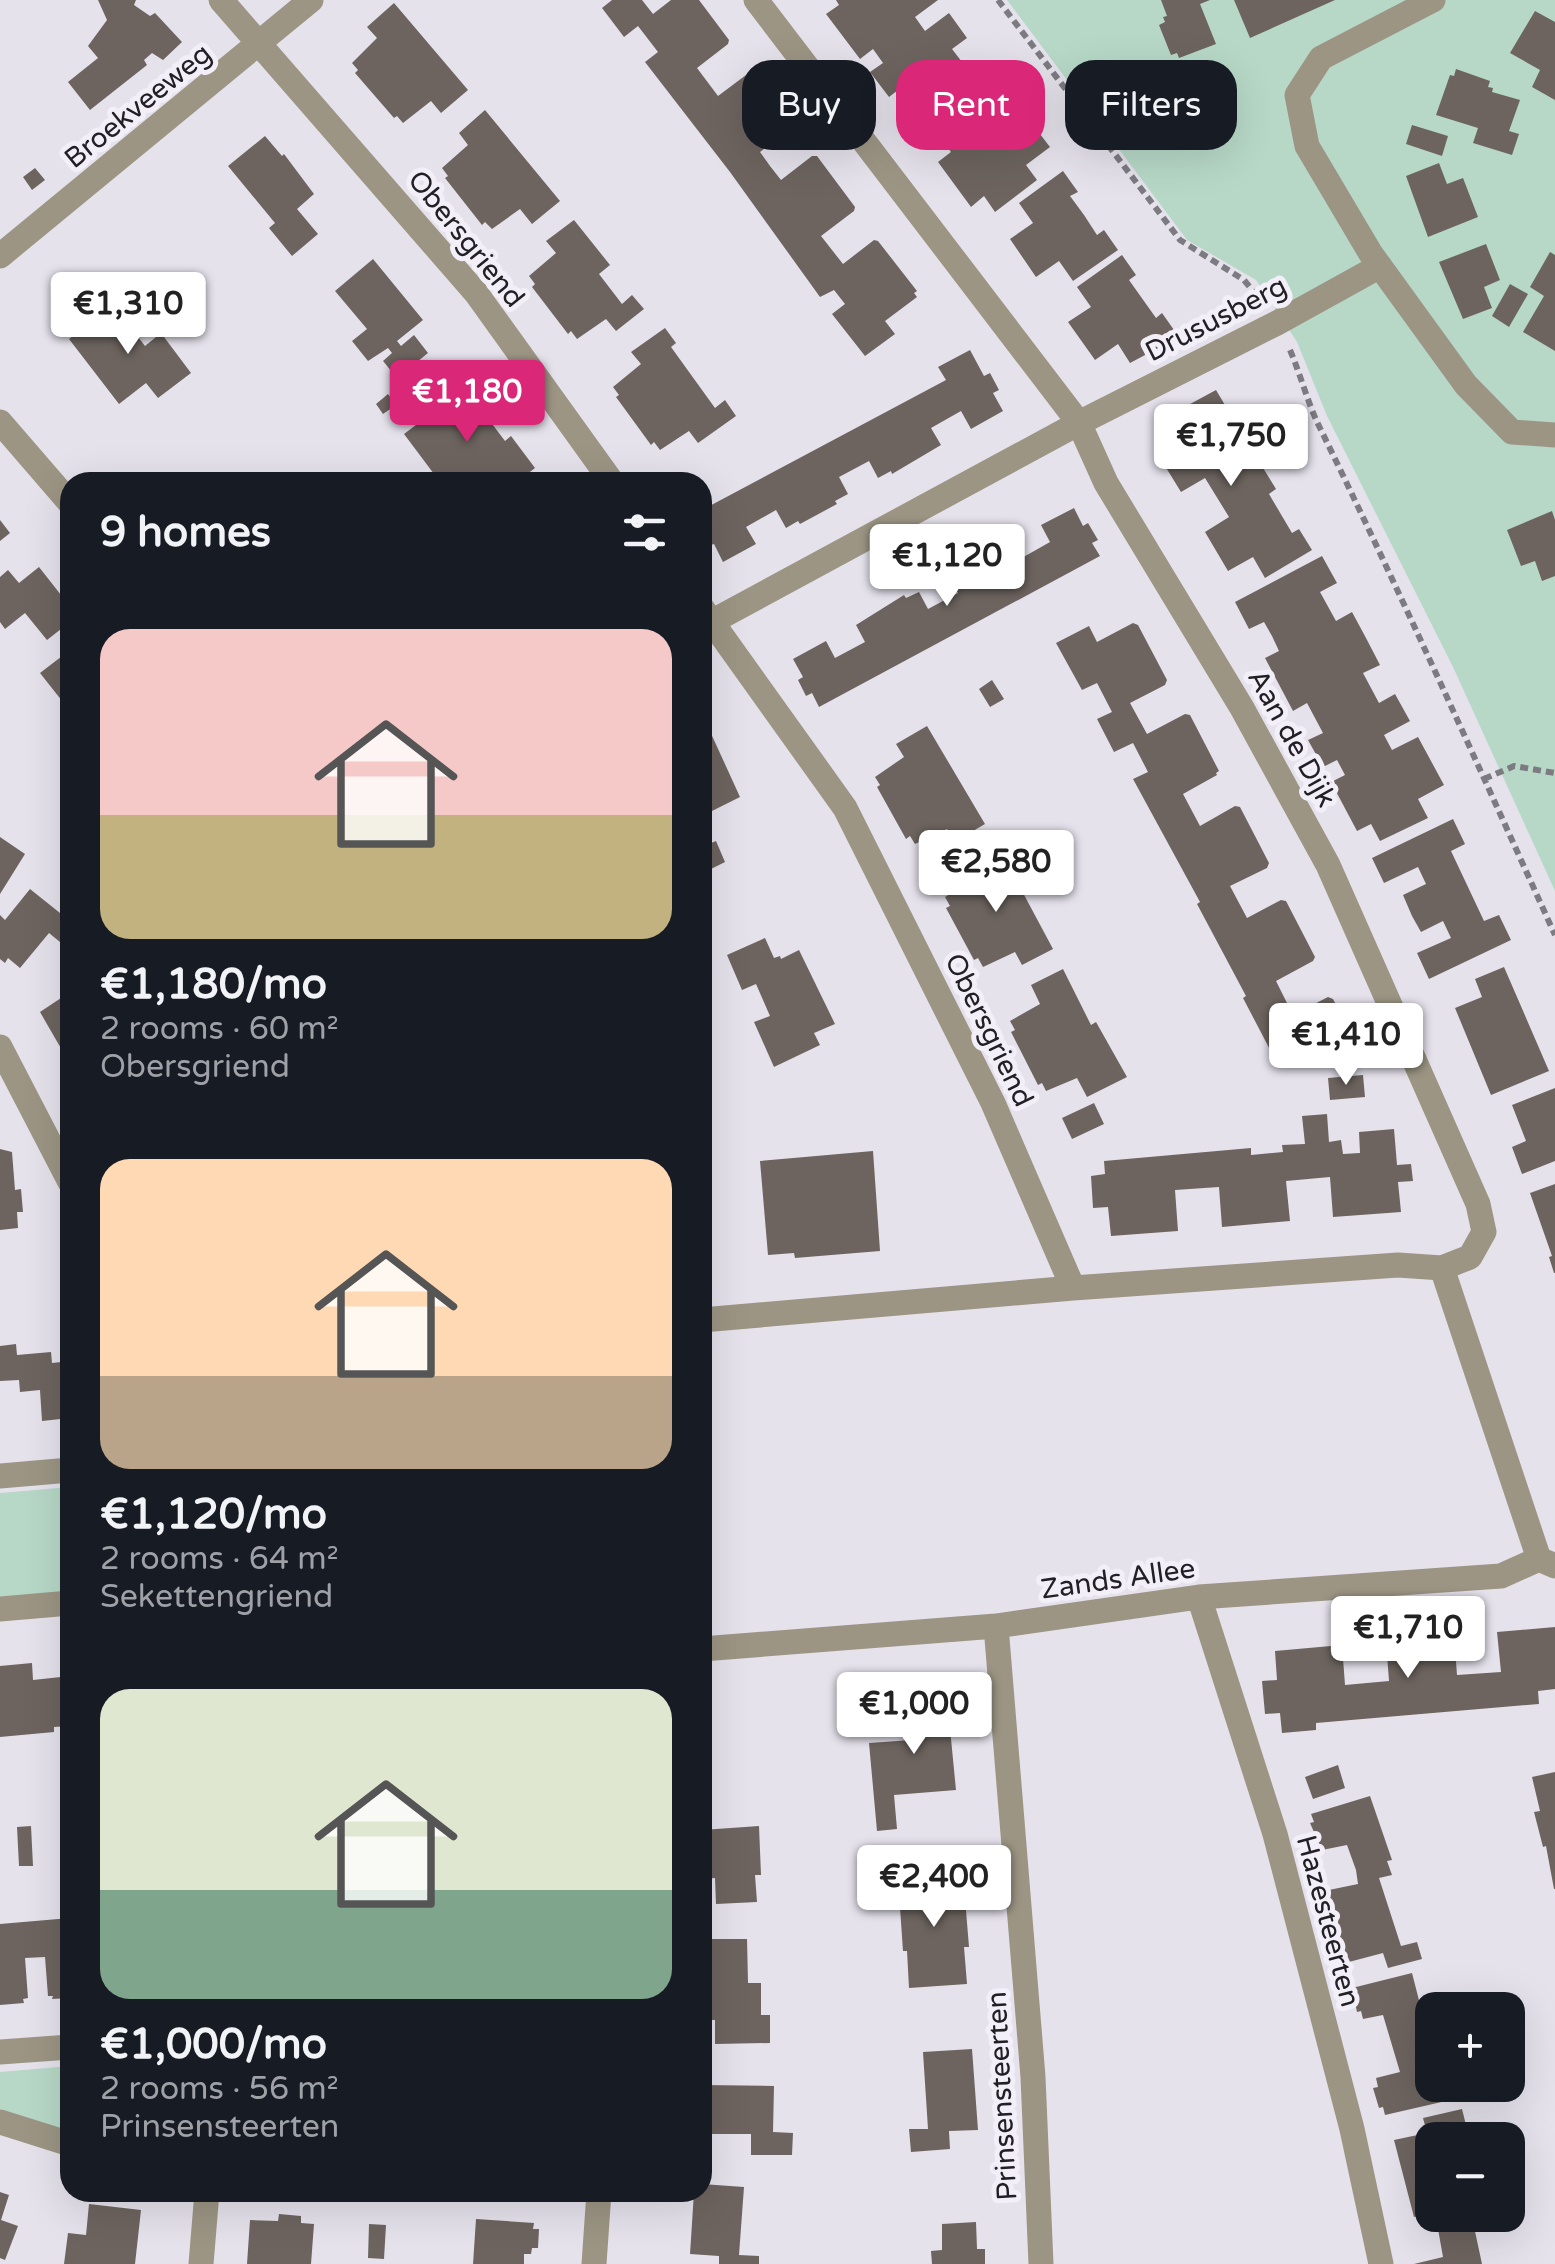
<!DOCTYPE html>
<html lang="en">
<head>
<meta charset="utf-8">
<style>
	:root { --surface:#171b24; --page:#20242c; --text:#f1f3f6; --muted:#9ea1a6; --accent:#db2777 }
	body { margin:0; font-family:"Varela Round",sans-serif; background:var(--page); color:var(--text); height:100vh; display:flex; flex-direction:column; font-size:38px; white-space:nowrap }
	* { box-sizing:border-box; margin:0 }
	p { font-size:32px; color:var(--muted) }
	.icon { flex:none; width:55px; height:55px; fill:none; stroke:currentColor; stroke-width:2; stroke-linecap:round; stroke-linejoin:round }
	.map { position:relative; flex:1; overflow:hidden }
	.side { position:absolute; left:60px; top:472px; width:652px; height:1730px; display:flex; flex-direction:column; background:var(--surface); border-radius:30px; box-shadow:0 10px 40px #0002 }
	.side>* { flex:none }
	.guide { position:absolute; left:742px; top:60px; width:662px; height:90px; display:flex; gap:20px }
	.controls { position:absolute; left:1415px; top:1992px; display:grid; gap:20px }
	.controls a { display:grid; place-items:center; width:110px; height:110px; border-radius:20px; background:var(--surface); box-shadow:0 10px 40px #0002; font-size:50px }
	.price { position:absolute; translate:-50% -85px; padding:0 22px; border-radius:10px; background:#fff; color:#222; font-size:32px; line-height:65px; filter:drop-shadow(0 2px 5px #0008) }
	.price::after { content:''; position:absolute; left:50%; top:60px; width:30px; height:22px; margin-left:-15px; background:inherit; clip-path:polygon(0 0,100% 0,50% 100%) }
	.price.on { background:var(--accent); color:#fff }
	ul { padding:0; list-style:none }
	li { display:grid; align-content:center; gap:20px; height:530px; padding:0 40px }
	li span { display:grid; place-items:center; height:310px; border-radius:30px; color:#555 }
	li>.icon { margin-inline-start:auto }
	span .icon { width:180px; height:180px; fill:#fffc; stroke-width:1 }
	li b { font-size:42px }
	h2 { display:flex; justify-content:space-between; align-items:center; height:120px; padding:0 40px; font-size:42px }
	.tag { padding:0 35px; border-radius:30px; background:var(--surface); box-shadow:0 10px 40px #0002; font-size:35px; line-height:90px }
	.tag.on { background:var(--accent); color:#fff }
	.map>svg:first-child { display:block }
	.green { fill:#b7d8c7 }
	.building { fill:#6d645f }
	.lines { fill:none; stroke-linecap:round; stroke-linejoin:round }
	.path { stroke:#7d7b82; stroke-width:6; stroke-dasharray:8 5; stroke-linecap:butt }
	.minor { stroke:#9c9584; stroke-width:25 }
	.labels { text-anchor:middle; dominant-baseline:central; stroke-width:10; stroke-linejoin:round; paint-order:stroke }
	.street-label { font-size:28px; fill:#222024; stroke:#f3eff9 }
</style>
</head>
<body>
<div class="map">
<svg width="1555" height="2264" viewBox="0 0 1555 2264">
	<rect width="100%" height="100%" fill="#e5e2ec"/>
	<path class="green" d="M1007,0h548v891l-102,-224 -126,-251 -30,-74 -41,-62 -69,-40z
		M70,1487v105l-70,6v-105z
		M70,2066v67l-70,-17v-44z"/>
	<path class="building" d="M98,0h38l-2,5 16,11 5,-3 27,29 -19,18 -11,-7 -8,7 3,5 -57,45 -22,-28 30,-24 -10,-12 19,-26z
		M612,0h30l11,14 18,-14h28l30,40 -1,4 -31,24 21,28 32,-24h5l37,50v5l-32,25 10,14 11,14 31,-24h5l38,51 -1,4 -33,25 22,28 31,-24 4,1 39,50 -3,2 3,4 -32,24 10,13 -30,22 -33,-42 13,-10 -11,-14 -14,7 -90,-125 -85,-110 13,-10 -20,-26 -14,11 -22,-29z
		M836,0h102l-23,17 10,14 24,-18 18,25 -15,11 20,26 15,-11 19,25 -24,18 10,13 24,-17 34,44 -24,18 11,15 -42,32 -11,-16 -13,11 -33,-45 13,-10 -11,-14 -13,10 -19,-25 14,-9 -10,-14 -10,-13 -13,10 -19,-25 13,-9 -10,-14 -13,10 -34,-45 13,-9z
		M1161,0h49l-10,4 16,40 -37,14 -2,-5 -6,2 -12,-30 6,-3 -2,-5 4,-1z
		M1234,0h101l-85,38z
		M394,3l74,87 -27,23 -10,-12 -28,22 -6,-7 -3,2 -39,-45 3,-3 -6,-7 25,-25 -10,-11z
		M1535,11l20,11v78l-23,-13 8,-17 -30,-17z
		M1456,69l34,12 -2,6 5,1 -1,4 28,8 -11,31 10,3 -7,21 -39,-12 5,-15 -42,-13 14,-40 4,1z
		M485,110l75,91 -28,23 -12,-15 -28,20 -7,-7 -3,3 -37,-47 3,-2 -6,-8 26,-23 -9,-12z
		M1412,125l36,11 -6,20 -36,-12z
		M265,136l17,20 2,-2 30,40 -17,15 21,25 -26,22 -23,-28 6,-5 -47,-57z
		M1439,163l8,21 16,-6 15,39 -50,20 -22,-61z
		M35,168l10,12 -13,10 -9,-13z
		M1063,171l15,21 -8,4 14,19 13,20 7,-5 14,20 -45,31 -14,-20 -23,16 -26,-38 23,-16 -14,-20z
		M574,220l36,45 -11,9 23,30 10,-9 12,14 -28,22 -10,-12 -29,20 -6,-8 -3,3 -36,-47 3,-3 -6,-8 27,-23 -10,-12z
		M1486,244l14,36 -16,7 8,21 -29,11 -24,-57z
		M1550,252l5,3v96l-32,-19 21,-36 -14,-9z
		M1122,255l14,20 -7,5 27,38 6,-5 17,24 -49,26 -12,-19 -23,16 -27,-38 23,-15 -14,-20z
		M373,259l50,61 -26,21 4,5 13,-11 14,18 -31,25 -14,-17 9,-8 -4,-5 -20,13 -16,-20 15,-12 -32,-38z
		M1510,284l18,10 -19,33 -17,-11z
		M113,305l32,41 16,-13 30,40 -33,25 -12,-15 -27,21 -50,-65z
		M665,328l11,15 -5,4 44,61 10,-8 11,16 -38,27 -9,-12 -29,19 -6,-8 -3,3 -35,-48 3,-2 -6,-8 28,-23 -10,-12z
		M970,350l14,26 6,-3 9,17 -6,3 10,18 -32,18 -10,-18 -30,17 10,17 -49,29 -1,-3 -13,7 -9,-17 -30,16 9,17 -13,7 2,3 -37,20 -2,-3 -12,7 -10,-18 -30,17 10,17 -33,18 -9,-18 -6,2 -6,-9v-27l244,-130 -8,-13z
		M465,388l40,53 6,-5 24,32 -18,14h-77l-36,-48z
		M1216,390l12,20 -7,4 23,40 8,-4 24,39 -7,5 23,39 7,-4 13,21 -47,28 -12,-21 -25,14 -23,-39 24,-15 -24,-39 -24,14 -24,-39 24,-15 -13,-22z
		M388,394l8,11 -13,9 -7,-10z
		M1074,508l9,18 5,-3 10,17 -6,3 8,13 -281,151 -7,-14 -6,3 -8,-16 5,-3 -10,-18 33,-18 9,17 30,-16 -9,-17 48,-30 2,3 13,-6 9,17 30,-16 -10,-17 13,-7 -2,-3 52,-24 9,17 30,-17 -9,-17z
		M1552,511l3,9v56l-13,5 -7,-20 -14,5 -14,-36z
		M0,520l10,13 -10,8z
		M1322,556l15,27 -17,9 16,29 16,-9 14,26 14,27 -17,8 16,30 16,-9 15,27 -26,14 8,15 26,-13 26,48 -26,14 10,19 -48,23 -9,-17 -14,7 -26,-49 14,-7 -8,-15 -14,7 -15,-27 15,-7 -16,-30 -14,8 -28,-53 14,-7 -7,-15 -8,-14 -15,7 -14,-27z
		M39,567l22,28 4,-4 5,5v26l-23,18 -22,-27 -20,16 -5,-7v-45l8,-7 11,13z
		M1133,623l5,2 29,55 -2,5 -35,18 17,31 38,-20 5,1 29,56 -3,2 1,2 -34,19 17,32 35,-20 5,1 29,56 -2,5 -37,18 17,32 34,-18 5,1 29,56 -2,4 -37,20 17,34 35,-18 5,2 13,25 -3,1 2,4 -34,18 3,5 -19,10 -4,-6 -14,7 -34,-65 3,-2 -49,-92 3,-2 -67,-123 15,-7 -15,-29 -19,9 -17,-33 15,-7 -15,-29 -15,7 -26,-47 33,-17 8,16z
		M70,650v61l-30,-38z
		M992,680l12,19 -14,8 -11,-18z
		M703,716l37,81 -38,19v-99z
		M927,726l58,98 -31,18 -7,-13 -32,15 -5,-8 -4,3 -29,-52 3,-2 -5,-8 29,-20 -8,-13z
		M1453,819l12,25 -14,7 33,70 15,-6 12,25 -82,39 -12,-26 34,-15 -8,-17 -22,11 -9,-16 -9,-21 23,-11 -8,-17 -34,16 -12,-25z
		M703,836l3,9 10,-4 9,21 -22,11z
		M0,837l25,17 -25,40z
		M999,848l54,101 -31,16 -7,-13 -32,15 -5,-9 -4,2 -28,-52 4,-2 -5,-9 30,-18 -7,-13z
		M30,889l40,32v37l-10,-16 -11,-9 -29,35 -12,-10 -3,5 -5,-4v-44l5,5z
		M765,938l9,20 6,-2 1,3 18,-9 36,74 -21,9 6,12 -46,22 -20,-45 16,-6 -14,-32 -14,6 -15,-35z
		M1504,967l45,104 -58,24 -36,-87 27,-11 -7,-18z
		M1063,969l28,56 5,-3 31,55 -40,20 -10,-19 -31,13 -4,-8 -4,2 -27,-53 4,-2 -5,-9 30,-17 -9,-19z
		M70,992v72l-30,-52z
		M1363,1075l2,22 -35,3 -2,-22z
		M1555,1088v73l-33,13 -10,-27 14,-6 -14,-36z
		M1094,1103l10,21 -32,15 -10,-21z
		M1327,1114l2,28 12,-2 2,14 17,-1 -1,-21 35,-3 3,36 14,-1 2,17 -15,1 3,30 -68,5 -3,-40 -44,4 4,40 -68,6 -3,-40 -44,3 3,41 -67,5 -3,-29 -15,1 -2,-32 14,-2 -1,-13 147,-13v7l32,-3 -1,-7 23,-1 -3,-28z
		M0,1149l12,3 3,38 6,-1 2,23h-6l1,16 -18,2z
		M873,1151l7,100 -85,7 -1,-5 -26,2 -8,-94z
		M1555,1184v89h-1l-5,-16 3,-1 -22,-63z
		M709,1188l3,39 -10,1v-39z
		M16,1344l1,11 34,-3 1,11 18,-2v57l-28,3 -2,-31 -20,2 -1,-12 -19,1v-35z
		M1555,1627v62l-17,2 1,13 -223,19v7l-34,3 -2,-20 -15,1 -3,-33 15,-1 -2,-29 67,-6 3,40 44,-4 -3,-40 68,-6 3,40 44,-3 -4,-40z
		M32,1663l1,17 37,-4v50l-16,1v5l-54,5v-71z
		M946,1687l10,103 -62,5 3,34 -20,2 -8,-88 43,-3 -5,-49z
		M1338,1765l7,23 -32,11 -8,-22z
		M1555,1772v117h-1l-8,-43 -3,1 -9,-35 6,-1 -8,-34z
		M1370,1796l22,64 -5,1 5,14 -13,3 22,68 16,-4 5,17 -34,9 -5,-15 -38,10 -21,-72 34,-7 -2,-14 -9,-25 -25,5 -12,-27 4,-1 -3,-8z
		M31,1826l2,40h-14l-2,-39z
		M759,1826l2,49h-6l2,27 -41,2 -1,-26 -13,1v-49z
		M963,1874l6,73h-5l3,37 -58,4 -2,-37h-4l-5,-72z
		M70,1918v80l-18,1 1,-3h-5l-3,-39 -20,1 3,40 -5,1 1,4 -24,2v-81z
		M702,1939h45l1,44h13v32h9v28l-55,1v-24h-13z
		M1412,1973l20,78v34h10l4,16 -61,14 -2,-8 -4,1 -6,-20 5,-1 -2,-9 24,-6 -17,-57 -20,4 -2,-8 -4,1 -5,-24z
		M972,2049l6,81 -29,1 1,18 -39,3 -2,-23h19l-5,-77z
		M702,2085l72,1 -1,46 20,1 -1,22h-41v-21h-49z
		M1462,2109l4,16 -13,3 2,12h-23v72l-18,5 -20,-77 33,-7 -4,-15z
		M702,2184l42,3 -5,68 20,1v8h-40v-8l-29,-2 4,-62h8z
		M0,2192l9,3 -8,25 17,6 -13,34 -5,-2z
		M89,2204l52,6 -6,54h-71l4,-31 18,2z
		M279,2214l22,2v7l13,1 -3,40h-64l3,-44 28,1z
		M1451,2215h37l1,4 -16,3 9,42h-68l29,-7 -5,-28 15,-3z
		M476,2219l58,4 -1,6h6l-1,19h-6l-1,6h-7v10h-51z
		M976,2222l1,27h8v15h-53l-1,-13 11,-1v-26z
		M369,2224l17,1 -2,34 -16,-1z"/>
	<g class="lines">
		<path class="path" d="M998,0l182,240 64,40 17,21
			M1290,350c11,26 18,54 30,78 82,168 158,337 235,507
			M1484,779l30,-13 41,7"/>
		<path class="minor" d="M221,0l255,293 136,189
			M756,0l323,423 27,60 136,225 86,157 150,339 6,28 -14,25 -28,11 97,291 16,7
			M1433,0l-112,58 -24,37 10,51 64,108 95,131 46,47 43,3
			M0,256l311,-256
			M0,422l70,81
			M702,608l143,200 148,295 80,185
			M702,627l377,-204 198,-100 103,-57
			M0,1047l70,135
			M702,1320l371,-32 325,-23 44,3
			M0,1476l70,-6
			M1199,1597l76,237 77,295 29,135
			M0,1609l70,-6
			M996,1626l37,451 8,187
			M702,1649l294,-23 203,-29 302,-21 38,-17
			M0,2052l70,-5
			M0,2122l70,22
			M201,2264l6,-72
			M594,2264l5,-72"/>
	</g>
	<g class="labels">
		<g class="street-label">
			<text transform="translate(138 106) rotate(-39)">Broekveeweg</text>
			<text transform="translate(466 239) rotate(51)">Obersgriend</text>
			<text transform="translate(1216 319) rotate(-27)">Drususberg</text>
			<text transform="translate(1292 738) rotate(61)">Aan de Dijk</text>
			<text transform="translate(989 1030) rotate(64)">Obersgriend</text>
			<text transform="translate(1118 1579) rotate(-8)">Zands Allee</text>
			<text transform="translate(1328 1921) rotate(75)">Hazesteerten</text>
			<text transform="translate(1002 2096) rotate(-93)">Prinsensteerten</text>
		</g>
	</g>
</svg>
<div class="controls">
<a>+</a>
<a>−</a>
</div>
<b class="price" style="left:128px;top:357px">€1,310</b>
<b class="price on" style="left:467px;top:445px">€1,180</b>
<b class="price" style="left:1231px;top:489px">€1,750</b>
<b class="price" style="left:947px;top:609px">€1,120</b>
<b class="price" style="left:996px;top:915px">€2,580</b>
<b class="price" style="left:1346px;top:1088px">€1,410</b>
<b class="price" style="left:1408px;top:1681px">€1,710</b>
<b class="price" style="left:914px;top:1757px">€1,000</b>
<b class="price" style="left:934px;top:1930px">€2,400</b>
<div class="guide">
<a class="tag">Buy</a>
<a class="tag on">Rent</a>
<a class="tag">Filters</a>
</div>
<section class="side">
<h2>9 homes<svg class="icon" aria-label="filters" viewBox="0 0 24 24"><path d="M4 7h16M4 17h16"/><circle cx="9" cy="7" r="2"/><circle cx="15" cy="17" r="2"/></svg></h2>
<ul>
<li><span style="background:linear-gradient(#f6c9c9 60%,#c2b280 0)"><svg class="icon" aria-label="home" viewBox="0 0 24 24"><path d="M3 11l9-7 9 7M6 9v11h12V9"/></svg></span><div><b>€1,180/mo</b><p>2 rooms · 60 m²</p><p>Obersgriend</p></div></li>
<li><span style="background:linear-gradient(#ffd9b3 70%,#b9a48a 0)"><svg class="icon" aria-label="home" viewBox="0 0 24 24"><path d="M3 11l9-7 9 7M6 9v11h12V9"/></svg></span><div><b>€1,120/mo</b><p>2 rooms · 64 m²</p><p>Sekettengriend</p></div></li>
<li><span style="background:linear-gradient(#dfe7d0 65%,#7fa58c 0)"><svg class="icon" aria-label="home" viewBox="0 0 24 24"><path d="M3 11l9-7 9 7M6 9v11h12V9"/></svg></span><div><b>€1,000/mo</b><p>2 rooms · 56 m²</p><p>Prinsensteerten</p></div></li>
</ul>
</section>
</div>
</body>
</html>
